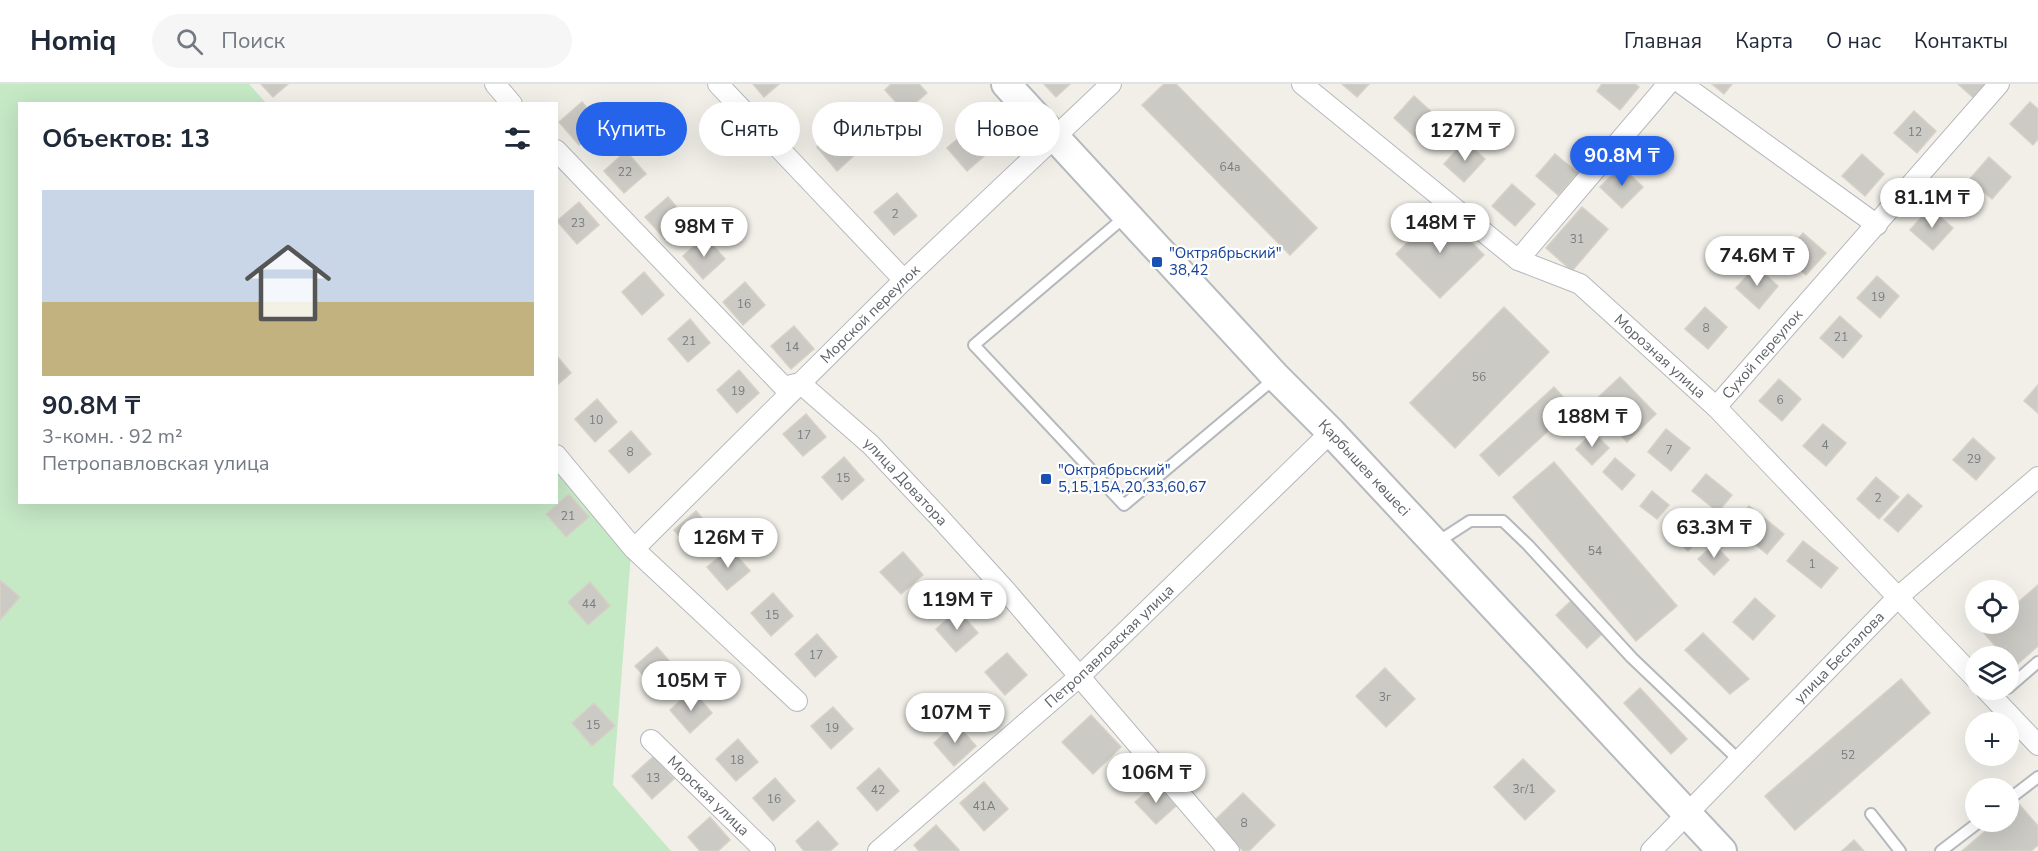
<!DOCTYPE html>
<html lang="ru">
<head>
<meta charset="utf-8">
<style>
	:root { --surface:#fff; --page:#f6f6f7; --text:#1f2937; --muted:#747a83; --line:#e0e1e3; --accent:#2563eb }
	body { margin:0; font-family:"Nunito Sans",sans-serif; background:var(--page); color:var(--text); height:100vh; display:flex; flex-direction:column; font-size:22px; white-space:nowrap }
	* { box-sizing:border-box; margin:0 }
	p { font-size:20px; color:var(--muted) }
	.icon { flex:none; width:33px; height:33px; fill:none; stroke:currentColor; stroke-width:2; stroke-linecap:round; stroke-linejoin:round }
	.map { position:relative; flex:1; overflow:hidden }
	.side { position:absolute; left:18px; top:18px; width:540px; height:402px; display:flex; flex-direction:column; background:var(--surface); border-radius:0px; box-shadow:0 6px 24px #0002 }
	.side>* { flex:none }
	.top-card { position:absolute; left:576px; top:18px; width:570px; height:54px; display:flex; gap:12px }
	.fabs { position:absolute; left:1965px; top:496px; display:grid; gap:12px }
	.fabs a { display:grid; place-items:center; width:54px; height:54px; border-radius:50%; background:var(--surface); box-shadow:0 6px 24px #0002; font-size:30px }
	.price { position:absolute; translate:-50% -51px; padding:0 14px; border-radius:21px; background:#fff; color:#222; font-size:20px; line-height:39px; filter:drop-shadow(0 2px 3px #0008) }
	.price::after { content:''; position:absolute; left:50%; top:36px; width:18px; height:14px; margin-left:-9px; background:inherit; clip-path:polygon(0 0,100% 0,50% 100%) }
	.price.active { background:var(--accent); color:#fff }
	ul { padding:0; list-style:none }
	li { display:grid; align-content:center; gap:12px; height:318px; padding:0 24px }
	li+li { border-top:2px solid var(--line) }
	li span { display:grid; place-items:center; height:186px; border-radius:0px; color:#555 }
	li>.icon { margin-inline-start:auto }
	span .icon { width:108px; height:108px; fill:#fffc; stroke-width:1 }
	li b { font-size:26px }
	h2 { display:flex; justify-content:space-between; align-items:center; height:72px; padding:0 24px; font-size:26px }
	.pill { padding:0 21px; border-radius:27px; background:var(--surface); box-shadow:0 6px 24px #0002; font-size:21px; line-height:54px }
	.pill.active { background:var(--accent); color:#fff }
	header { display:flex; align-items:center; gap:36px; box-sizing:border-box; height:84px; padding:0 30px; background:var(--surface); border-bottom:2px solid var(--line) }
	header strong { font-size:28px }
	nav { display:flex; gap:33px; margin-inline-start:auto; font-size:21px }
	.search { width:420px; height:54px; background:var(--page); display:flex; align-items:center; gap:15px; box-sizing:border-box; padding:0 21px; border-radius:33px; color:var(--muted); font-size:22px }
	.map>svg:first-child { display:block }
	.green { fill:#c5e8c5 }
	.building { fill:#cccac5; stroke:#d6d1c6; stroke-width:1.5 }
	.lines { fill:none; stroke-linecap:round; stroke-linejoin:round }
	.lane-casing { stroke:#b5b8bc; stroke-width:14 }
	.street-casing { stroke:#b5b8bc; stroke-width:22 }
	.secondary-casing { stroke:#b6babf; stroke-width:32 }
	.lane { stroke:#fff; stroke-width:10 }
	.street { stroke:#fff; stroke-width:20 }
	.secondary { stroke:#fff; stroke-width:28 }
	.transit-dot { fill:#1a4fb4; stroke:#fff; stroke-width:2 }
	.labels { text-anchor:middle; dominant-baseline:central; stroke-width:4.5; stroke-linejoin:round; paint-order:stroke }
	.number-label { font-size:12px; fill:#7a7d7f }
	.transit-label { font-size:15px; fill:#164399; stroke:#fff; text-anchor:start }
	.street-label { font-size:15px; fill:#5f6368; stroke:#fff }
</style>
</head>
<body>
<header>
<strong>Homiq</strong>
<div class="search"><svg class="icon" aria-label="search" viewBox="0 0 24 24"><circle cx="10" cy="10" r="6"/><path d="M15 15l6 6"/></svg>Поиск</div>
<nav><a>Главная</a><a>Карта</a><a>О нас</a><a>Контакты</a></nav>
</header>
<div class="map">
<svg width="2038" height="767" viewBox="0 0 2038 767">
	<rect width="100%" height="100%" fill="#f1efe8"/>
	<path class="green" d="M0,0h249l17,19 -246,1v398h536l1,-51 75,90 -19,244 58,66h-671z"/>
	<path class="building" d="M261,0h27l-15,13z
		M753,0h26l-15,13z
		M891,0h28l8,9 -22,19 -20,-22z
		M1044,0h26l-14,13z
		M1164,0h12l141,144 -27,27 -148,-150z
		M1342,0h27l-12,13z
		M1602,0h33l4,3 -19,23 -23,-19z
		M1712,0h20l-8,10z
		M1958,0h34l-15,17z
		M1414,12l23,21 -20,22 -23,-21z
		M582,18l20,23 -23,20 -20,-23z
		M2030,18l8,7v30l-5,6 -23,-21z
		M1914,27l22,20 -19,22 -23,-20z
		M839,44l20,23 -22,20 -20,-24z
		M970,44l20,23 -23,20 -20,-23z
		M1465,57l20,18 -21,23 -20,-18z
		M626,67l20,23 -22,19 -20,-22z
		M1555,70l23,19 -20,22 -22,-19z
		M1862,70l22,20 -19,22 -23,-20z
		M1989,73l22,20 -19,22 -23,-19z
		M1621,82l22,21 -21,21 -22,-21z
		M1512,100l23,20 -20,22 -23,-20z
		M897,109l20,23 -23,19 -20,-23z
		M668,113l20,23 -23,19 -20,-22z
		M579,118l20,23 -22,19 -20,-23z
		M1582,123l26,22 -36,42 -26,-23z
		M1930,124l23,20 -20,22 -23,-20z
		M1440,126l44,45 -44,43 -44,-44z
		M1803,149l23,20 -20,22 -22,-20z
		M705,152l20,23 -22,20 -20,-23z
		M1756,182l22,20 -19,23 -23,-21z
		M644,188l20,23 -22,20 -20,-23z
		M1877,192l22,20 -19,22 -23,-20z
		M745,198l20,23 -22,20 -20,-23z
		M1504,223l45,45 -94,96 -45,-45z
		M1705,223l22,20 -19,22 -23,-20z
		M1840,232l22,20 -19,22 -23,-20z
		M690,235l20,24 -22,19 -20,-23z
		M794,242l20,23 -23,20 -20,-23z
		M556,271l15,18 -15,13z
		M739,286l20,23 -22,20 -20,-23z
		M1620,293l36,37 -29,28 -36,-38z
		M1779,295l22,20 -19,22 -23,-20z
		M2038,301v28l-14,-12z
		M1554,303l19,21 -74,68 -19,-21z
		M597,315l20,23 -22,20 -20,-23z
		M806,330l20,23 -23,19 -20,-22z
		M1823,340l23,19 -20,23 -23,-20z
		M1666,345l24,19 -19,23 -23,-19z
		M631,347l20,23 -22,19 -20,-22z
		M1593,348l16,16 -17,17 -16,-16z
		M1973,354l22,20 -19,22 -23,-20z
		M844,373l20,23 -22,20 -20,-23z
		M1615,374l20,17 -13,15 -19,-18z
		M1554,378l123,144 -41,35 -123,-144z
		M1706,390l26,21 -14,17 -26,-21z
		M1876,393l23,20 -20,22 -22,-20z
		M1652,407l17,14 -12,14 -17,-13z
		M569,410l20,23 -23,20 -20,-23z
		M1908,410l14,12 -24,26 -14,-12z
		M1749,422l35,28 -17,20 -34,-28z
		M696,427l20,23 -22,19 -20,-23z
		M1686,440l14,14 -12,13 -14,-13z
		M1803,457l35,27 -17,20 -34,-27z
		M1714,460l15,16 -15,15 -16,-16z
		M730,464l20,23 -23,19 -20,-23z
		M903,468l20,23 -22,19 -21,-22z
		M0,496l20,17 -20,23z
		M590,498l20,24 -22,19 -20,-23z
		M2038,501v61l-24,21 -6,-10h-3l-21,-24 10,-9h14v-13z
		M773,509l20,23 -22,20 -20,-23z
		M1755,514l20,18 -22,24 -20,-18z
		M1572,516l31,33 -16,15 -31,-33z
		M958,526l20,23 -22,19 -20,-23z
		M1703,549l46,46 -19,15 -45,-44z
		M817,550l20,23 -22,20 -20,-23z
		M657,563l20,23 -22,19 -20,-23z
		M1007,569l20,22 -22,20 -20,-23z
		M1385,584l30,31 -29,28 -30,-31z
		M1901,595l29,34 -135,117 -30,-34z
		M1640,604l47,51 -16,15 -47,-51z
		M692,606l20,23 -22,20 -20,-23z
		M594,619l21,23 -23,20 -20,-23z
		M833,623l20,22 -22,20 -20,-23z
		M1091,631l30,32 -28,27 -31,-32z
		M956,639l20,23 -22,20 -20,-23z
		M738,655l20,23 -22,19 -20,-22z
		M654,672l20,23 -22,20 -20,-23z
		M1523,675l32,32 -30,29 -31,-33z
		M879,684l20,23 -22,20 -20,-23z
		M775,694l20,23 -22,20 -20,-23z
		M984,698l24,27 -24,22 -24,-28z
		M1156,700l20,22 -20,18 -21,-22z
		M1243,709l32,32 -26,26h-6l-29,-30z
		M2018,719l20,23v19l-7,6h-69l34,-29h12v-11z
		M710,733l20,23 -12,11h-18l-12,-14z
		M818,737l20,23 -8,7h-26l-8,-10z
		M936,741l23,25 -1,1h-39l-5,-6z
		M1854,756l10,11h-22z"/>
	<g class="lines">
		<g class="lane-casing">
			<path id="lane" d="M1127,131l-153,130 150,160 151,-127
				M1436,459l34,-22h33l25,24 104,113 108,103
				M2008,604l30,-26
				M2008,716l30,-23
				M1871,730l29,37
				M1941,767l38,-29"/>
		</g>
		<g class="street-casing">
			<g id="street">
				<path d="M495,0l17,20"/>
				<path d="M718,0l186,196"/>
				<path id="s1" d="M1302,0l216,176 62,24 136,123 260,272"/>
				<path d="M1682,0l195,141"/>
				<path id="s2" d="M556,66l228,237 16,-4 71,62 68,72 68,75 222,259"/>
				<path d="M1518,176l150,-176"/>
				<path id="s3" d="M1716,323l283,-323"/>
				<path d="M556,371l78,94 163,152"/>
				<path id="s4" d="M634,465l270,-269 207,-196"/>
				<path d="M1986,606l52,55"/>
				<path id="s5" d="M651,656l114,111"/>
				<path id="s6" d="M878,767l202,-175 251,-244"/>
				<path id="s7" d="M1651,767l247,-254 140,-120"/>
			</g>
		</g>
		<g class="secondary-casing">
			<g id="secondary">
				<path id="s8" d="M1006,0l270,293 55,55 391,419"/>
			</g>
		</g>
		<use href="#lane" class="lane"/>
		<use href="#street" class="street"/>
		<use href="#secondary" class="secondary"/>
	</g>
	<g class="transit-dot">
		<rect x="1151" y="172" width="12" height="12" rx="3"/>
		<rect x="1040" y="389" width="12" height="12" rx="3"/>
	</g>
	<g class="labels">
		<g class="number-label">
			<text x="1915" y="48">12</text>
			<text x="1230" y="83">64а</text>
			<text x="625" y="88">22</text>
			<text x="895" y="130">2</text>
			<text x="578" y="139">23</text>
			<text x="1577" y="155">31</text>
			<text x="1878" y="213">19</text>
			<text x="744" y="220">16</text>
			<text x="1706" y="244">8</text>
			<text x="1841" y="253">21</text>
			<text x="689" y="257">21</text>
			<text x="792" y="263">14</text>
			<text x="1479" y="293">56</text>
			<text x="738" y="307">19</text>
			<text x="1780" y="316">6</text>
			<text x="596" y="336">10</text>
			<text x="804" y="351">17</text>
			<text x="1825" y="361">4</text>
			<text x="1669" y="366">7</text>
			<text x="630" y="368">8</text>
			<text x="1974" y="375">29</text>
			<text x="843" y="394">15</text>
			<text x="1878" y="414">2</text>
			<text x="568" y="432">21</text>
			<text x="1595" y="467">54</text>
			<text x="1812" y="480">1</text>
			<text x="589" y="520">44</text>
			<text x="772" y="531">15</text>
			<text x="816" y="571">17</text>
			<text x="1385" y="613">3г</text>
			<text x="593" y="641">15</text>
			<text x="832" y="644">19</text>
			<text x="1848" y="671">52</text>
			<text x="737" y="676">18</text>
			<text x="653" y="694">13</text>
			<text x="1524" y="705">3г/1</text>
			<text x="878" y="706">42</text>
			<text x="774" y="715">16</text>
			<text x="984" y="722">41А</text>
			<text x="1244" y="739">8</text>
		</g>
		<g class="transit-label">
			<text x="1169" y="169">"Октрябрьский"<tspan x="1169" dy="17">38,42</tspan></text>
			<text x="1058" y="386">"Октрябрьский"<tspan x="1058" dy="17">5,15,15А,20,33,60,67</tspan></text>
		</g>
		<g class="street-label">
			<text stroke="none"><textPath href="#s4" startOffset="333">Морской переулок</textPath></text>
			<text stroke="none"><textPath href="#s3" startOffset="70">Сухой переулок</textPath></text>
			<text stroke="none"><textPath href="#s1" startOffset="453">Морозная улица</textPath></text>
			<text stroke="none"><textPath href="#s8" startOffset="525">Қарбышев көшесі</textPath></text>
			<text stroke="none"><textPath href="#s2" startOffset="490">улица Доватора</textPath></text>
			<text stroke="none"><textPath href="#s6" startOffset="309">Петропавловская улица</textPath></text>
			<text stroke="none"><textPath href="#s7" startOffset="270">улица Беспалова</textPath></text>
			<text stroke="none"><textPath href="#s5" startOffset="80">Морская улица</textPath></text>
		</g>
	</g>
</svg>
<div class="fabs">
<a><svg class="icon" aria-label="locate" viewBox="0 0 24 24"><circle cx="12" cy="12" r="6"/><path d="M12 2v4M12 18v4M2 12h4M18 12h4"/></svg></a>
<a><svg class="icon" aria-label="layers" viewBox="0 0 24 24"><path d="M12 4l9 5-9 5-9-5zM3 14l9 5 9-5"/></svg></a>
<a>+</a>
<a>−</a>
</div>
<b class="price" style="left:1465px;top:78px">127M ₸</b>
<b class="price active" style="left:1622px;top:103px">90.8M ₸</b>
<b class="price" style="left:1932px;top:145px">81.1M ₸</b>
<b class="price" style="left:1440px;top:170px">148M ₸</b>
<b class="price" style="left:704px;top:174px">98M ₸</b>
<b class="price" style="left:1757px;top:203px">74.6M ₸</b>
<b class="price" style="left:1592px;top:364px">188M ₸</b>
<b class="price" style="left:1714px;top:475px">63.3M ₸</b>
<b class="price" style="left:728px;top:485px">126M ₸</b>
<b class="price" style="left:957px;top:547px">119M ₸</b>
<b class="price" style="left:691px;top:628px">105M ₸</b>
<b class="price" style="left:955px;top:660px">107M ₸</b>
<b class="price" style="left:1156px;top:720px">106M ₸</b>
<div class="top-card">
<a class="pill active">Купить</a>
<a class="pill">Снять</a>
<a class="pill">Фильтры</a>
<a class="pill">Новое</a>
</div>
<section class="side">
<h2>Объектов: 13<svg class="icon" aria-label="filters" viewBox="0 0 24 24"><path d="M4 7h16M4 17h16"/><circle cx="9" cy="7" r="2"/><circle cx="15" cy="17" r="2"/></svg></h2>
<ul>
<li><span style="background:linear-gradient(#c9d6e8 60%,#c2b280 0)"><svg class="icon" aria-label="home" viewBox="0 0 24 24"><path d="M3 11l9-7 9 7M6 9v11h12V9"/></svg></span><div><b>90.8M ₸</b><p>3-комн. · 92 m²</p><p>Петропавловская улица</p></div></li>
</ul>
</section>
</div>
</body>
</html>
